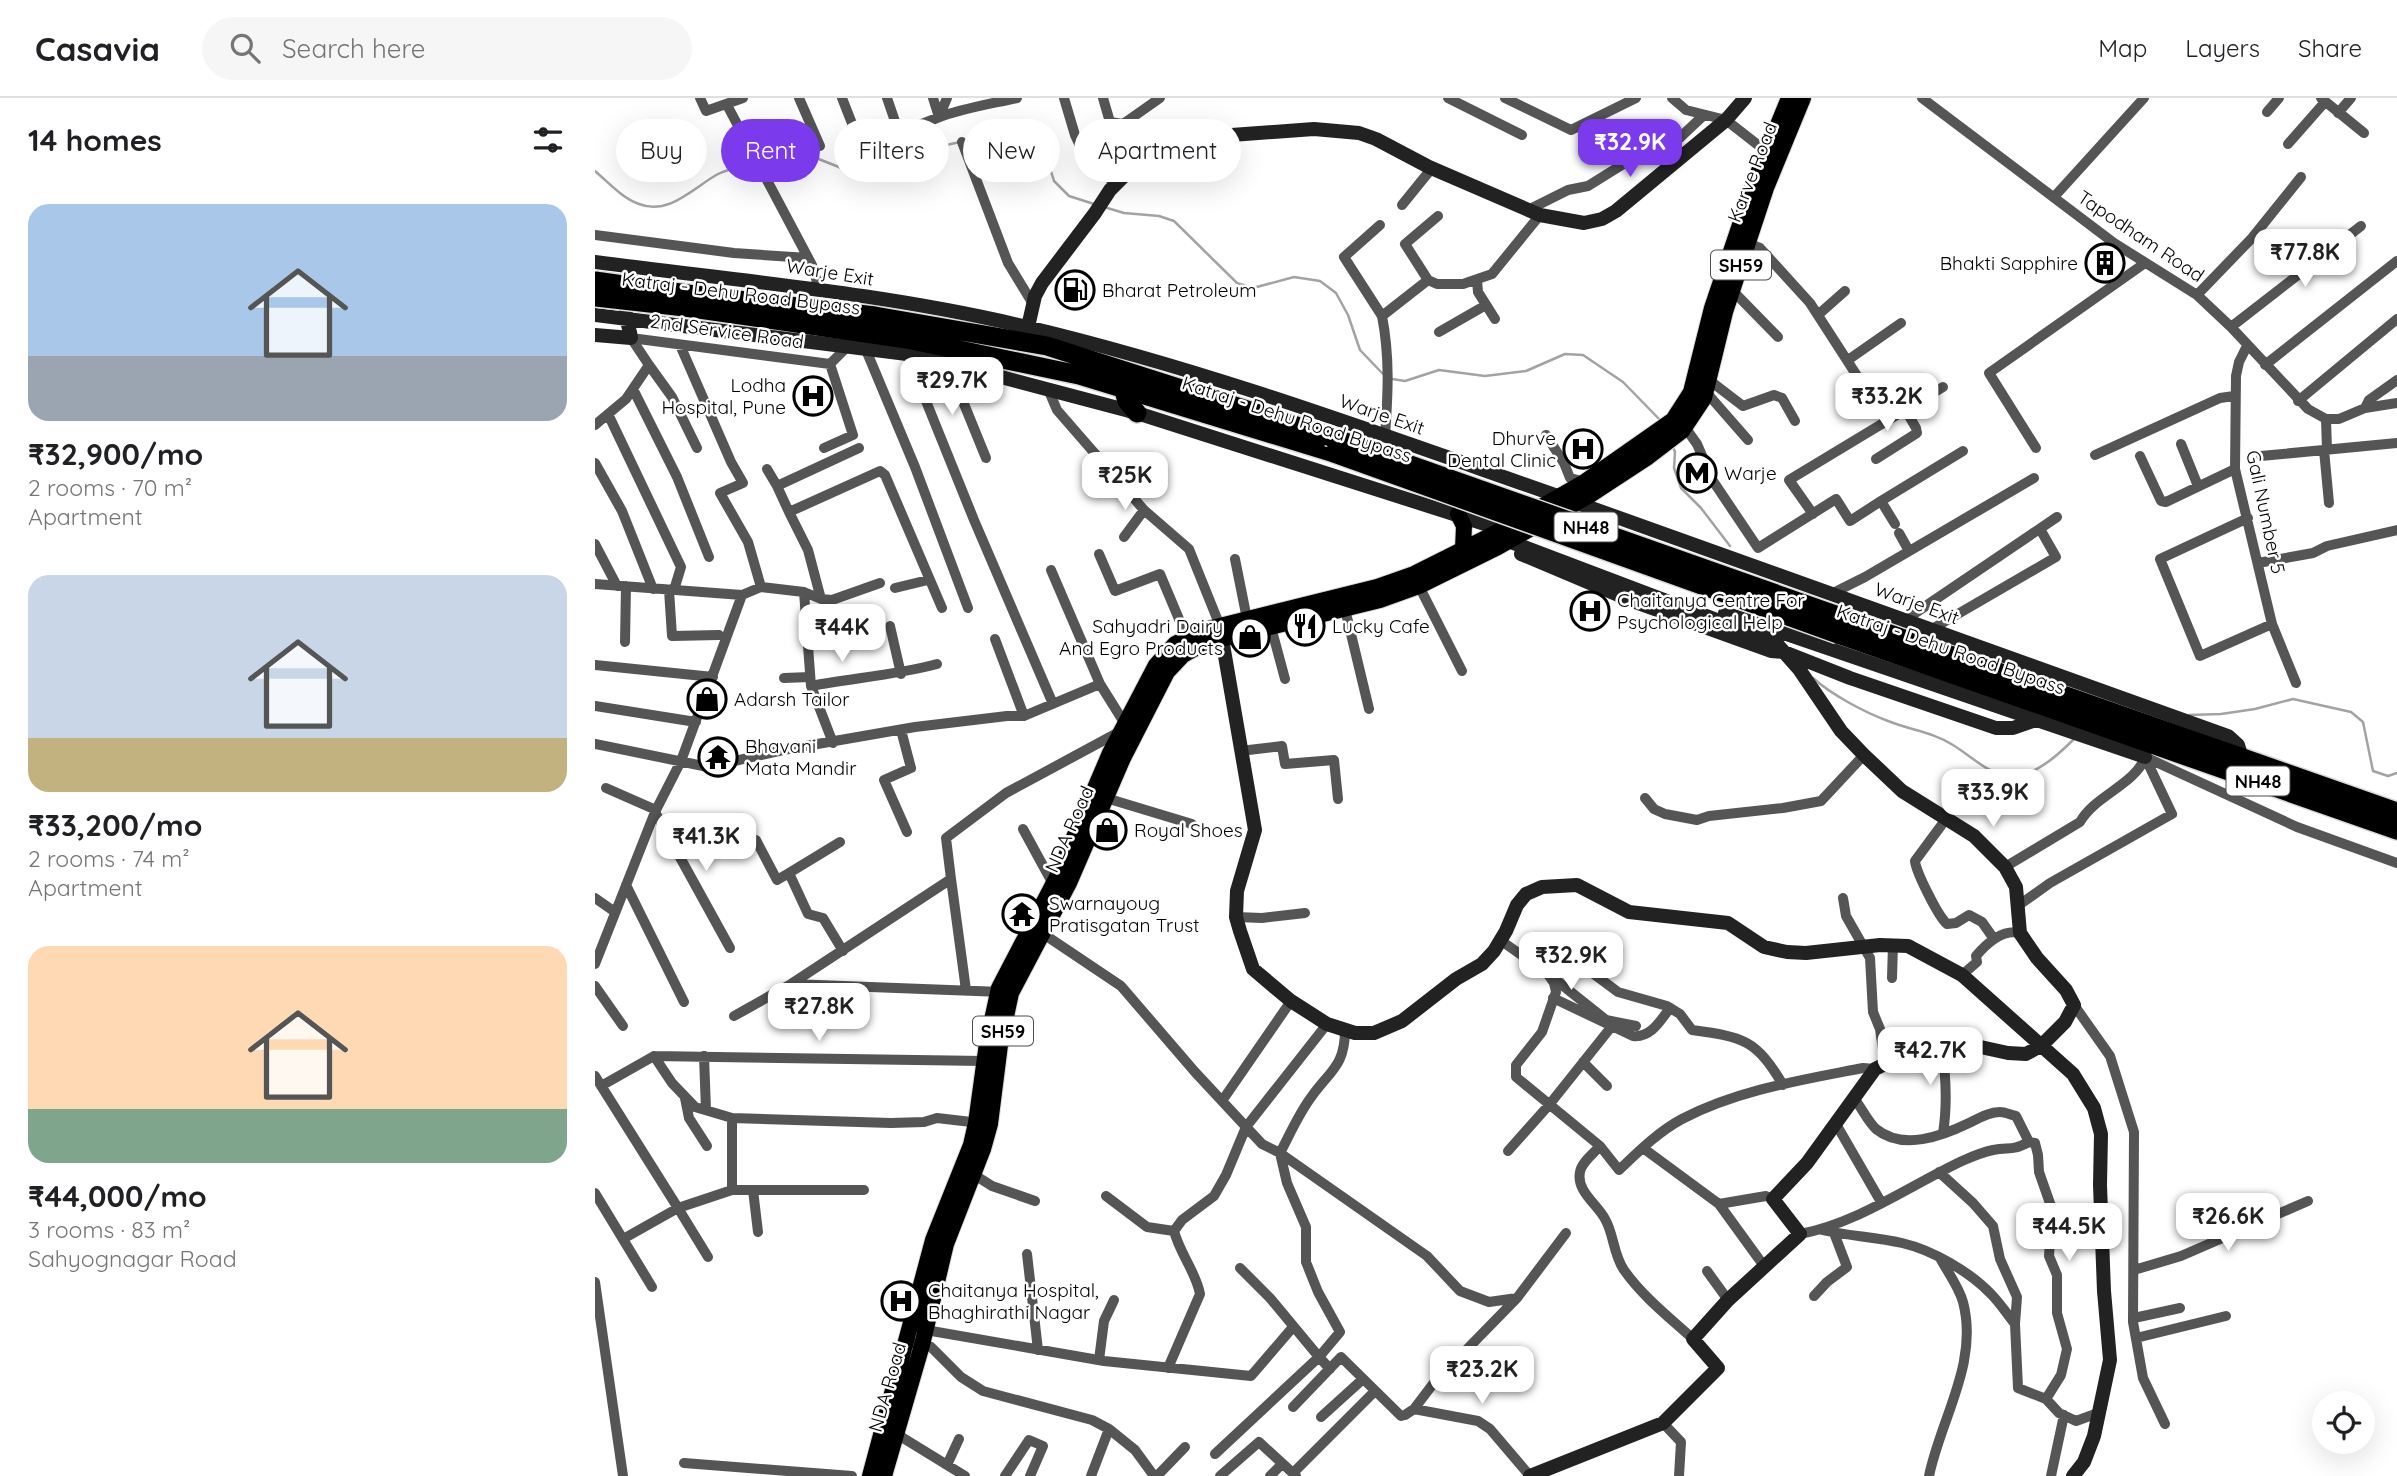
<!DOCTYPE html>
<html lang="en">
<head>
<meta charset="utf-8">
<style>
	:root { --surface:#fff; --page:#f6f6f6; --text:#202124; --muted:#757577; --line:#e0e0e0; --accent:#7c3aed }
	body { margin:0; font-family:Quicksand,sans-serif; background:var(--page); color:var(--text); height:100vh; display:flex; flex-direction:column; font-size:26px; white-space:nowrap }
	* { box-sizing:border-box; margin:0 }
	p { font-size:23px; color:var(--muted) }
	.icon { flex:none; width:38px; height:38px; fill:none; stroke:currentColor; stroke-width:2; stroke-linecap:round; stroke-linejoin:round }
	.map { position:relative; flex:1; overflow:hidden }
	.side { display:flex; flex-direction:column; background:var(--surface); width:595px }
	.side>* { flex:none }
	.banner { position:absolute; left:21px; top:21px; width:665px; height:63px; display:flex; gap:14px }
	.buttons { position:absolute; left:1717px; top:1293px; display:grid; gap:14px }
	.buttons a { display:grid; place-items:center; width:63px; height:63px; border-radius:50%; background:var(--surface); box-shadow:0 7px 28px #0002; font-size:35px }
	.price { position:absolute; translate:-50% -60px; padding:0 16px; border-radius:14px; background:#fff; color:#222; font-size:23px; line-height:46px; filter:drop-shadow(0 2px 4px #0008) }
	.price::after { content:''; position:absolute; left:50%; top:42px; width:21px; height:16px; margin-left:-10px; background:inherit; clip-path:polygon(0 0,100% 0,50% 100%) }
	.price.selected { background:var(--accent); color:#fff }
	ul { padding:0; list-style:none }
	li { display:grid; align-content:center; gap:14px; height:371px; padding:0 28px }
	li span { display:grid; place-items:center; height:217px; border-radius:21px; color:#555 }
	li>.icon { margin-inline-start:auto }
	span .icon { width:126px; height:126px; fill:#fffc; stroke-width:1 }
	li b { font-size:30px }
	h2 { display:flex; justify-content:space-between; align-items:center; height:84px; padding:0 28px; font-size:30px }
	.chip { padding:0 24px; border-radius:32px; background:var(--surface); box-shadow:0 7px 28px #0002; font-size:24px; line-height:63px }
	.chip.selected { background:var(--accent); color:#fff }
	header { display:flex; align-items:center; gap:42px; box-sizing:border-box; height:98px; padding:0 35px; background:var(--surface); border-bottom:2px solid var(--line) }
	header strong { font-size:33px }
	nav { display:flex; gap:38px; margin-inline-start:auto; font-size:24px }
	.search { width:490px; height:63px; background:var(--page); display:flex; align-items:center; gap:18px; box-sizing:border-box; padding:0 24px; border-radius:38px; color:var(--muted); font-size:26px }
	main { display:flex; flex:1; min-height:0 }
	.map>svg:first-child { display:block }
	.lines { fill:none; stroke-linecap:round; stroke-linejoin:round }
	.stream { stroke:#a3a3a3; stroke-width:2.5 }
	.primary-casing { stroke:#dbdbdb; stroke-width:18 }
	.highway-casing { stroke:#dbdbdb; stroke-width:22 }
	.street { stroke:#555; stroke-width:10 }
	.secondary { stroke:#222; stroke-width:14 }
	.primary { stroke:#000; stroke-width:16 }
	.highway { stroke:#000; stroke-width:19 }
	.highway-bridge-casing { stroke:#dbdbdb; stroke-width:22; stroke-linecap:butt }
	.highway-bridge { stroke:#000; stroke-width:19 }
	.labels { text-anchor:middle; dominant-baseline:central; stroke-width:5; stroke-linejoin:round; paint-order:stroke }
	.shield { fill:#fff; stroke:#4c4c4c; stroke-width:2 }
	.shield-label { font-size:18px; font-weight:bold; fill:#000 }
	.street-label { font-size:19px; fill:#000; stroke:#fff }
	.poi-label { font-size:19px; fill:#000; stroke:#fff; text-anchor:start }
</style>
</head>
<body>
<header>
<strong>Casavia</strong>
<div class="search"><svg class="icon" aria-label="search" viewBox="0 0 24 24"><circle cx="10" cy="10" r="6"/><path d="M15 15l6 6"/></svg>Search here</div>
<nav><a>Map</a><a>Layers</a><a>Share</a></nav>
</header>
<main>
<section class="side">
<h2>14 homes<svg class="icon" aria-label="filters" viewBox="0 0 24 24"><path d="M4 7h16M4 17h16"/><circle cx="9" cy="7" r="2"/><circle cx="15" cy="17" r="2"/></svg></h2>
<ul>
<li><span style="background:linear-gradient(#a9c7e8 70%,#9aa5b1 0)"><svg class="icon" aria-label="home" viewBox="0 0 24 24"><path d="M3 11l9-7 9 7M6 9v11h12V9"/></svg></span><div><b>₹32,900/mo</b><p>2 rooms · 70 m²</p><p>Apartment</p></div></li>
<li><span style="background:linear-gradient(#c9d6e8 75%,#c2b280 0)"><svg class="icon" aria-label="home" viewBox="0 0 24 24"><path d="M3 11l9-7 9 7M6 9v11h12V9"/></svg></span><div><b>₹33,200/mo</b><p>2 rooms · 74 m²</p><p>Apartment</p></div></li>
<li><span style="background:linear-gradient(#ffd9b3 75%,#7fa58c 0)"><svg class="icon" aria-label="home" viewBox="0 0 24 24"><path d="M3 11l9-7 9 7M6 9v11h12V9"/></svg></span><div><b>₹44,000/mo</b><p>3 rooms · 83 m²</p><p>Sahyognagar Road</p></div></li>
</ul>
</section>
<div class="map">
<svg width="1802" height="1378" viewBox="0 0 1802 1378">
	<rect width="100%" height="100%" fill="#fff"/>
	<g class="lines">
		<path class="stream" d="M371,43l24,-3 18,5 34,13 7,9 5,16 15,15 25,8
			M167,64l49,-6 38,15 21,1 28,-9 26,-13 36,-8
			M0,73c13,11 27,27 44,33 30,12 55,-17 79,-30 12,-6 24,-8 37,-11
			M509,109l20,6 35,3 15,5 63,62 16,5 41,-11 26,4 16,12 12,22 12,35 23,24
			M797,281l13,2 34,-11 46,6 41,-5 39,-17 18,1 40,27 39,40
			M1078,349l2,5 -1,16 7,20 20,20 29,38
			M1218,580c19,17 51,34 75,43 22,9 45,11 65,24 18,11 35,29 56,31 24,2 49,-21 64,-36
			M1594,617l32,-1 34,-5 38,-10 58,13 12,10 10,49 15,5 9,-3"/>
		<g class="primary-casing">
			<path id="primary" d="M863,416l6,12 -1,23
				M275,1378l63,-236 38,-95 5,-22 11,-80 12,-55 58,-111 53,-124 46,-88 19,-21 25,-13 177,-44 37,-13 76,-38 93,-53 90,-63 18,-28 21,-84 42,-125 35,-85
				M289,1378l38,-131 24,-101 37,-95 7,-25 10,-79 11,-52 58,-110 54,-125 44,-86 16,-17 22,-12 175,-43 39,-14 79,-39 92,-52 58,-38 34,-26 22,-33 21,-86 41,-124 37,-90"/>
		</g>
		<g class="highway-casing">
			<path id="highway" d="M92,196l188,22 172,30 281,90
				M90,209l222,32 172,36 255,78
				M528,290l4,13 10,12
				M1249,520l553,194
				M1243,536l559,196"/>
		</g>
		<path class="street" d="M105,0l6,13 37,-13
			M204,0l21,48
			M247,0l18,46c27,-6 51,-16 77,-26 26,-10 53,-14 80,-20
			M292,0l12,35
			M338,0l6,19
			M469,0l11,37 16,34 26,13
			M508,0l7,24 13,2 37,-26
			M853,0l74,37
			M910,0l66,32 65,-32
			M1077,0l14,12 40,10 32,25 14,7
			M1327,0l192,145 83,52 34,32 77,82 18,10h13l26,-11 32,-5
			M1726,0l43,35
			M132,7l85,160 7,24
			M1672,14l12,-14
			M1743,15l13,-15
			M344,19l8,-19
			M367,44l46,121 25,41
			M1693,46l37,-42
			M1459,99l90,-99
			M807,107l30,-37
			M935,111l38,-19 20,-4 61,-38h12l11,-3 32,-30
			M843,118l-33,28 23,36 9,4h26l29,-10 48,-59
			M785,127l-36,32 38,59 46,-36
			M0,137l139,18 74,5
			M1149,144l16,6 50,55 51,79
			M882,182l1,12 17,27
			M1137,192l46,47
			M1602,197l55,-57 49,-61
			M1224,216l26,-23
			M787,218c8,41 6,78 3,120
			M1636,229l130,-101
			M844,234l47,-27
			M36,240l199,26 16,-16
			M85,247l51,117 12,21 -23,10 28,49 13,45
			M1652,248l-8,16 -3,14 -1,93 37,155 24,59
			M271,252l49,117 53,141
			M312,256l67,166 79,184
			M1253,262l53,-37
			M54,267l23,32 25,51
			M1670,267l132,-104
			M364,268l3,33 24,59
			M1114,282l34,26 31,-11 8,3 13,23
			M38,291l44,88 32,80
			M453,291l9,21 87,100 45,39 31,77
			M1111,294l42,48
			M1703,303l99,-82
			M1770,310l4,-8 28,-20
			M13,316l73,153 -7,23
			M1731,321l1,31
			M1087,325l15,21 16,37 45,67 78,-49 14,22 31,-20
			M0,327l31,-26 23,-34 -18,-27
			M951,337l18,28 6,15 16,4
			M1586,346l17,42
			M229,350l29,-13 -23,-71
			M1441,350l-47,-75 156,-110
			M1729,352l5,53
			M1500,357l125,-57 14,-2
			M1545,358l21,45 5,1 69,-33
			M1666,358l136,-13
			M1281,361l41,-26 -1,-5 -11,-19
			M0,365l27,48 31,78
			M172,371l10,17
			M194,414l-12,-26 82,-38
			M1218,416l-24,-34 154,-93
			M1653,420l-88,41 40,97 72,-32
			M1300,426l-14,-23 82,-50
			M1304,435l10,18
			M529,439l20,-27
			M0,446l22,42
			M504,456l16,37 45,-17 27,64
			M640,461l12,60
			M1663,465l55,-10 14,-7 70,-16
			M456,472l49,114
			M0,486l147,11 19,-8 43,5 17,7 11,1 48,-17
			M824,488l43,85
			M300,490l33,-8
			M74,492l3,46 47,-1
			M209,494l7,94c42,-8 85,-11 126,-22
			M1238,495l32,-16 169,-99
			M226,501l-13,-49 -19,-38 91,-41 5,4 57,133
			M750,511l24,100
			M1310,522l152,-103
			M295,528l11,48
			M676,529l14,52
			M1337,531l124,-72 -16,-28
			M212,534l51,-3
			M400,541l29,77
			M30,544l1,-56
			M0,567l118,12
			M189,580l26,-1
			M216,588l22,57
			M0,608l101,16
			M306,632l10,38 -27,12 23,52
			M0,646l113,23 75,-17 132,-23 92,-11h17l76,-32 25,40
			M645,653l42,-5 3,18 49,-4 4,39
			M11,690l50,22
			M511,700l86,26
			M1050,700l9,11 11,5 32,6 12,-4 74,-8 38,-7 43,-46
			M60,714l75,136
			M1351,721l-31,42c1,11 23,55 32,63l9,-1 13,-8 13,7 12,17
			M428,731l30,55
			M161,742l21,40 12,-7 19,41 15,4 20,33
			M1410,769l75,-45c14,-26 56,-38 65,-65
			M194,775l51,-31
			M356,781l-5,-41 60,-45 115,-62
			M31,787l58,117
			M0,800l20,14
			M1248,800l3,18 24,42 3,54 7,17 5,35
			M1424,807l31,-22 122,-69 -27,-57 152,70 100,36
			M641,819l26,1 43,-5
			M447,835l79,53 74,86 67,72 18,9 147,103 33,35 29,11 28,-4
			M905,842l47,33 7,10 2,9 -14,40 -26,33v12l84,69 19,24c20,-19 39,-38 63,-51 55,-29 120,-39 181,-51l12,1
			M0,866l60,-152 26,-51 61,-166
			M1367,877l15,-13 -1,-6c11,-13 27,-27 44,-23
			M1297,880l1,-33
			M196,886l211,8
			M0,888l28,40
			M958,900l80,38c18,2 27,-15 37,-28
			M1479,907l36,51 24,76 -1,190 10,56 22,46
			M139,918l57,-32 160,-105 15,111
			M1041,928l-30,-6 -59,-47 10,-18 7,-3 54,40 49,14 13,8 12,16c51,7 64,9 91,55
			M1346,943c5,32 7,61 2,92
			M59,958l18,27 23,24 37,11 159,5 33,-1 13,-4 43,5
			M109,958l2,54
			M988,964l24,24
			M0,978l83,132 54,-18
			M6,988l53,-30 330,5
			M90,1000l4,20 18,28
			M627,1003l69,-100
			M137,1020v72h132
			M1241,1026l45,78
			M1434,1044l6,1 3,12 1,17 13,37 -3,47 8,19v38l10,36 -6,26 -15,24
			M1005,1048c-6,7 -19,17 -20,26 -4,19 17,32 25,47 9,15 8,35 19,51 18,26 46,48 69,69
			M1048,1050l76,56 47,-8 7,3
			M913,1053l41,-46 63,-79
			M1344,1074l34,31 20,23 7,33 17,38 -2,27 3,64 28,11 13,14 17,8 22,-8
			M378,1076l19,12 43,15
			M158,1092l5,42
			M0,1095l57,94
			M511,1098l41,31 27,4
			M1124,1106l45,62
			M1227,1132c26,6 54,7 80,13 30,7 67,28 89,51 9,9 16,20 24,30
			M1205,1136c58,-11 109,-48 162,-73 9,-4 21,-9 31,-11 17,-3 19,1 36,-8l-13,-26c-5,-1 -11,-4 -16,-4 -11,0 -21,6 -31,11 -27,13 -66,28 -93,6 -8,-7 -15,-22 -22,-31
			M28,1141l55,-31 30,49
			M432,1156l11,96
			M1539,1172l47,-14 127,-55
			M1112,1173l21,29
			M0,1184l28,194
			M1219,1198l13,-14 20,-15 -13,-34
			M1539,1220l46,-10
			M325,1231l184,32 147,15 42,-49
			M1541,1240l90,-22
			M313,1244l23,5 30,30 22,14 109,29 17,9 26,21 19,26
			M504,1262l5,-39 10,-21
			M573,1270l32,-74c-4,-22 -20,-40 -26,-63l8,-11 32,-24 12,-21 20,-48 81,-103
			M735,1271l-11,-12 21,-25 -22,-40 -12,-30v-35l-19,-44 -7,-30c10,-19 19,-40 32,-57 19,-26 33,-31 33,-66
			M698,1309l48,-50 60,59 4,-1 9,-6 64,12 12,8 40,47
			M819,1311l19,-25 84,-86 49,-65
			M726,1319l42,-38
			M1068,1325l18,19 -2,34
			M300,1335l70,43
			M620,1356l104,-97 -49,-59 -30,-30
			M89,1365l168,13
			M352,1367l12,-26
			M698,1375l82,-82
			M410,1378l24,-36 14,6 -13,30
			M496,1378l18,-47
			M562,1378l28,-29
			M625,1378l39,-34 37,34
			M675,1378l12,-12
			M1334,1378c12,-58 50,-113 34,-174 -4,-15 -16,-31 -23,-44
			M1456,1378l13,-61"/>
		<path class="secondary" d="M0,164c144,19 290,31 432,65 181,43 356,108 531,169 223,79 446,160 670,240l10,9 3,10
			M0,217l312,39 26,5 204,54 373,119
			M433,229l7,-31 7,-13 53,-70 15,-23 25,-25 12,-8 21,-8 50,-13 96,-7 45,4 17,6 53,28 111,48 44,8 18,-4 14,-8 110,-91 19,-22
			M0,237l36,3c-1,-11 -6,-16 -5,-28
			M908,439l5,4 267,101 24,27 42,62 23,24 38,36 72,45 31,31 11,20 4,46 17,25 29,32 8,15 -9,17 -23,23 -16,9 -18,-1 -55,-12h-21l-57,28 -68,94 -34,36 27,35 -72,66 -35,39 25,29 -55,55 -133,53
			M926,456l114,48 136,49 13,1 66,26 146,50h17l28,-10
			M1130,515l420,144
			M625,529l35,203 -18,61 -1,26 4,14 13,38 38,32 36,23 28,9h19l28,-12 54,-42 26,-15 12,-13 12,-20 11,-26 9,-11 16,-7 35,-2 52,27 99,11 36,24 23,5 19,1 74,-8 28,1 54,29 111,99 21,34 7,26 -1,51 4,106 6,69 -16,76 -10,26 -11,14"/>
		<use href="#primary" class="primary"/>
		<use href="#highway" class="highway"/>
		<g class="highway-bridge-casing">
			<path id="highway-bridge" d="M0,183l92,13
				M0,199l90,10
				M733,338l516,182
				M739,355l504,181"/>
		</g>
		<use href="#highway-bridge" class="highway-bridge"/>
	</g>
	<defs>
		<g id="building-ring" transform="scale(2.0125)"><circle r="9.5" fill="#fff" stroke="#000" stroke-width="1.5"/><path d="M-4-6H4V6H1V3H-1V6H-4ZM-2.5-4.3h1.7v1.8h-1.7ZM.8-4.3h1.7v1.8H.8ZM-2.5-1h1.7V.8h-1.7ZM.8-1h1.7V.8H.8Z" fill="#000"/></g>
		<g id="fuel-ring" transform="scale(2.0125)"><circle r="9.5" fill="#fff" stroke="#000" stroke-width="1.5"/><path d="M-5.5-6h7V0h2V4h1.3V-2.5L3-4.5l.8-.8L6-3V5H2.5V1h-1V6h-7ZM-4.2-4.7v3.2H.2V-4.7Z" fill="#000"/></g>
		<g id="hospital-ring" transform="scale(2.0125)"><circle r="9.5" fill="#fff" stroke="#000" stroke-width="1.5"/><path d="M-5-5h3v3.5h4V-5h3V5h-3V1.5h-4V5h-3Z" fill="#000"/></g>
		<g id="metro-ring" transform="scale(2.0125)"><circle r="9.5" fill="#fff" stroke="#000" stroke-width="1.5"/><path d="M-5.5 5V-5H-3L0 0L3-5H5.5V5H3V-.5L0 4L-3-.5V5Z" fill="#000"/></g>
		<g id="restaurant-ring" transform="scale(2.0125)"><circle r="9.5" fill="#fff" stroke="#000" stroke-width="1.5"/><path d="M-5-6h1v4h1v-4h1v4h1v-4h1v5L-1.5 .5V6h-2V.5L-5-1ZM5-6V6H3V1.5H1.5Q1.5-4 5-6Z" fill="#000"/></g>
		<g id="shop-ring" transform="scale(2.0125)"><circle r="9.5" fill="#fff" stroke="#000" stroke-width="1.5"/><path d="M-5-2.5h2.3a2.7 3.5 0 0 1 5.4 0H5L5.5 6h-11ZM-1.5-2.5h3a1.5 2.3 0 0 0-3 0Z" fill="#000"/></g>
		<g id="temple-ring" transform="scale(2.0125)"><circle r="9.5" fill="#fff" stroke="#000" stroke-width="1.5"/><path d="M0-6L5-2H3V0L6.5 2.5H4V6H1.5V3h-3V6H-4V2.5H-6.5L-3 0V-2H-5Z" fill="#000"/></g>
	</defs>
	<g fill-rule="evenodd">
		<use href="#building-ring" x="1510" y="165"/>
		<use href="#fuel-ring" x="480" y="192"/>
		<use href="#hospital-ring" x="218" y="298"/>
		<use href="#hospital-ring" x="988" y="351"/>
		<use href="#metro-ring" x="1102" y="375"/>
		<use href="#hospital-ring" x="995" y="513"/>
		<use href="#restaurant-ring" x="710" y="528"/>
		<use href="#shop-ring" x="655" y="539"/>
		<use href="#shop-ring" x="112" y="601"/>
		<use href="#temple-ring" x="123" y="659"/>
		<use href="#shop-ring" x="512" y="732"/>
		<use href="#temple-ring" x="427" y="816"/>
		<use href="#hospital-ring" x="306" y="1203"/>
	</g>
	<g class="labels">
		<g class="shield">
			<rect x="1116" y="152.5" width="60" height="29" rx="5"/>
			<rect x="959.5" y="414.5" width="63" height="29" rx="5"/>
			<rect x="1631.5" y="668.5" width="63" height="29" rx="5"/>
			<rect x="378" y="918.5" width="60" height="29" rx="5"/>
		</g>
		<g class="shield-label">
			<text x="1146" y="167">SH59</text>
			<text x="991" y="429">NH48</text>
			<text x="1663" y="683">NH48</text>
			<text x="408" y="933">SH59</text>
		</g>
		<g class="street-label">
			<text transform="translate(1157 74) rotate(-69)">Karve Road</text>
			<text transform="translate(1546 138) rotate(34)">Tapodham Road</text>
			<text transform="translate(235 174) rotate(9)">Warje Exit</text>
			<text transform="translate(146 195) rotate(7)">Katraj - Dehu Road Bypass</text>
			<text transform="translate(132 233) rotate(8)">2nd Service Road</text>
			<text transform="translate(787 316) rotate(19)">Warje Exit</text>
			<text transform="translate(702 321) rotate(18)">Katraj - Dehu Road Bypass</text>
			<text transform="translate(1671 414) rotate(78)">Gali Number 5</text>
			<text transform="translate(1322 505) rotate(20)">Warje Exit</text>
			<text transform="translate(1356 551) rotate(19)">Katraj - Dehu Road Bypass</text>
			<text transform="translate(474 731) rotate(-66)">NDA Road</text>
			<text transform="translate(292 1289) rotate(-74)">NDA Road</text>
		</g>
		<g class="poi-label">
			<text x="1483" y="165" text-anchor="end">Bhakti Sapphire</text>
			<text x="507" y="192">Bharat Petroleum</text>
			<text x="191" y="287" text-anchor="end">Lodha<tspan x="191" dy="22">Hospital, Pune</tspan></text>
			<text x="961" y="340" text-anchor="end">Dhurve<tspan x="961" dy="22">Dental Clinic</tspan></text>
			<text x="1129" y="375">Warje</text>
			<text x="1022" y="502">Chaitanya Centre For<tspan x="1022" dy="22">Psychological Help</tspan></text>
			<text x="628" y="528" text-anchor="end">Sahyadri Dairy<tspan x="628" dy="22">And Egro Products</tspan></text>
			<text x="737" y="528">Lucky Cafe</text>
			<text x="139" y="601">Adarsh Tailor</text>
			<text x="150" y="648">Bhavani<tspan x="150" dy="22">Mata Mandir</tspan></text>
			<text x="539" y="732">Royal Shoes</text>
			<text x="454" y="805">Swarnayoug<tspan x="454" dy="22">Pratisgatan Trust</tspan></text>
			<text x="333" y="1192">Chaitanya Hospital,<tspan x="333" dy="22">Bhaghirathi Nagar</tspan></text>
		</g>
	</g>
</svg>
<div class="buttons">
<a><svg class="icon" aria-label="locate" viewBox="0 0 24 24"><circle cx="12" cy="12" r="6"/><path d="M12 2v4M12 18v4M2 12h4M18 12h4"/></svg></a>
</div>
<b class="price selected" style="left:1035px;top:81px">₹32.9K</b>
<b class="price" style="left:1710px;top:191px">₹77.8K</b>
<b class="price" style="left:357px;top:319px">₹29.7K</b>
<b class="price" style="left:1292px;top:335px">₹33.2K</b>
<b class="price" style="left:530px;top:414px">₹25K</b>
<b class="price" style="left:247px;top:566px">₹44K</b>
<b class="price" style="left:1398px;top:731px">₹33.9K</b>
<b class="price" style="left:111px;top:775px">₹41.3K</b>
<b class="price" style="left:976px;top:894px">₹32.9K</b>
<b class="price" style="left:224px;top:945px">₹27.8K</b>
<b class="price" style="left:1335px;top:989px">₹42.7K</b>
<b class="price" style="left:1633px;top:1155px">₹26.6K</b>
<b class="price" style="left:1474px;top:1165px">₹44.5K</b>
<b class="price" style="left:887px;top:1308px">₹23.2K</b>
<div class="banner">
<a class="chip">Buy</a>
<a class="chip selected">Rent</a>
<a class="chip">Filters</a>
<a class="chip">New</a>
<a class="chip">Apartment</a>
</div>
</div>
</main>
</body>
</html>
